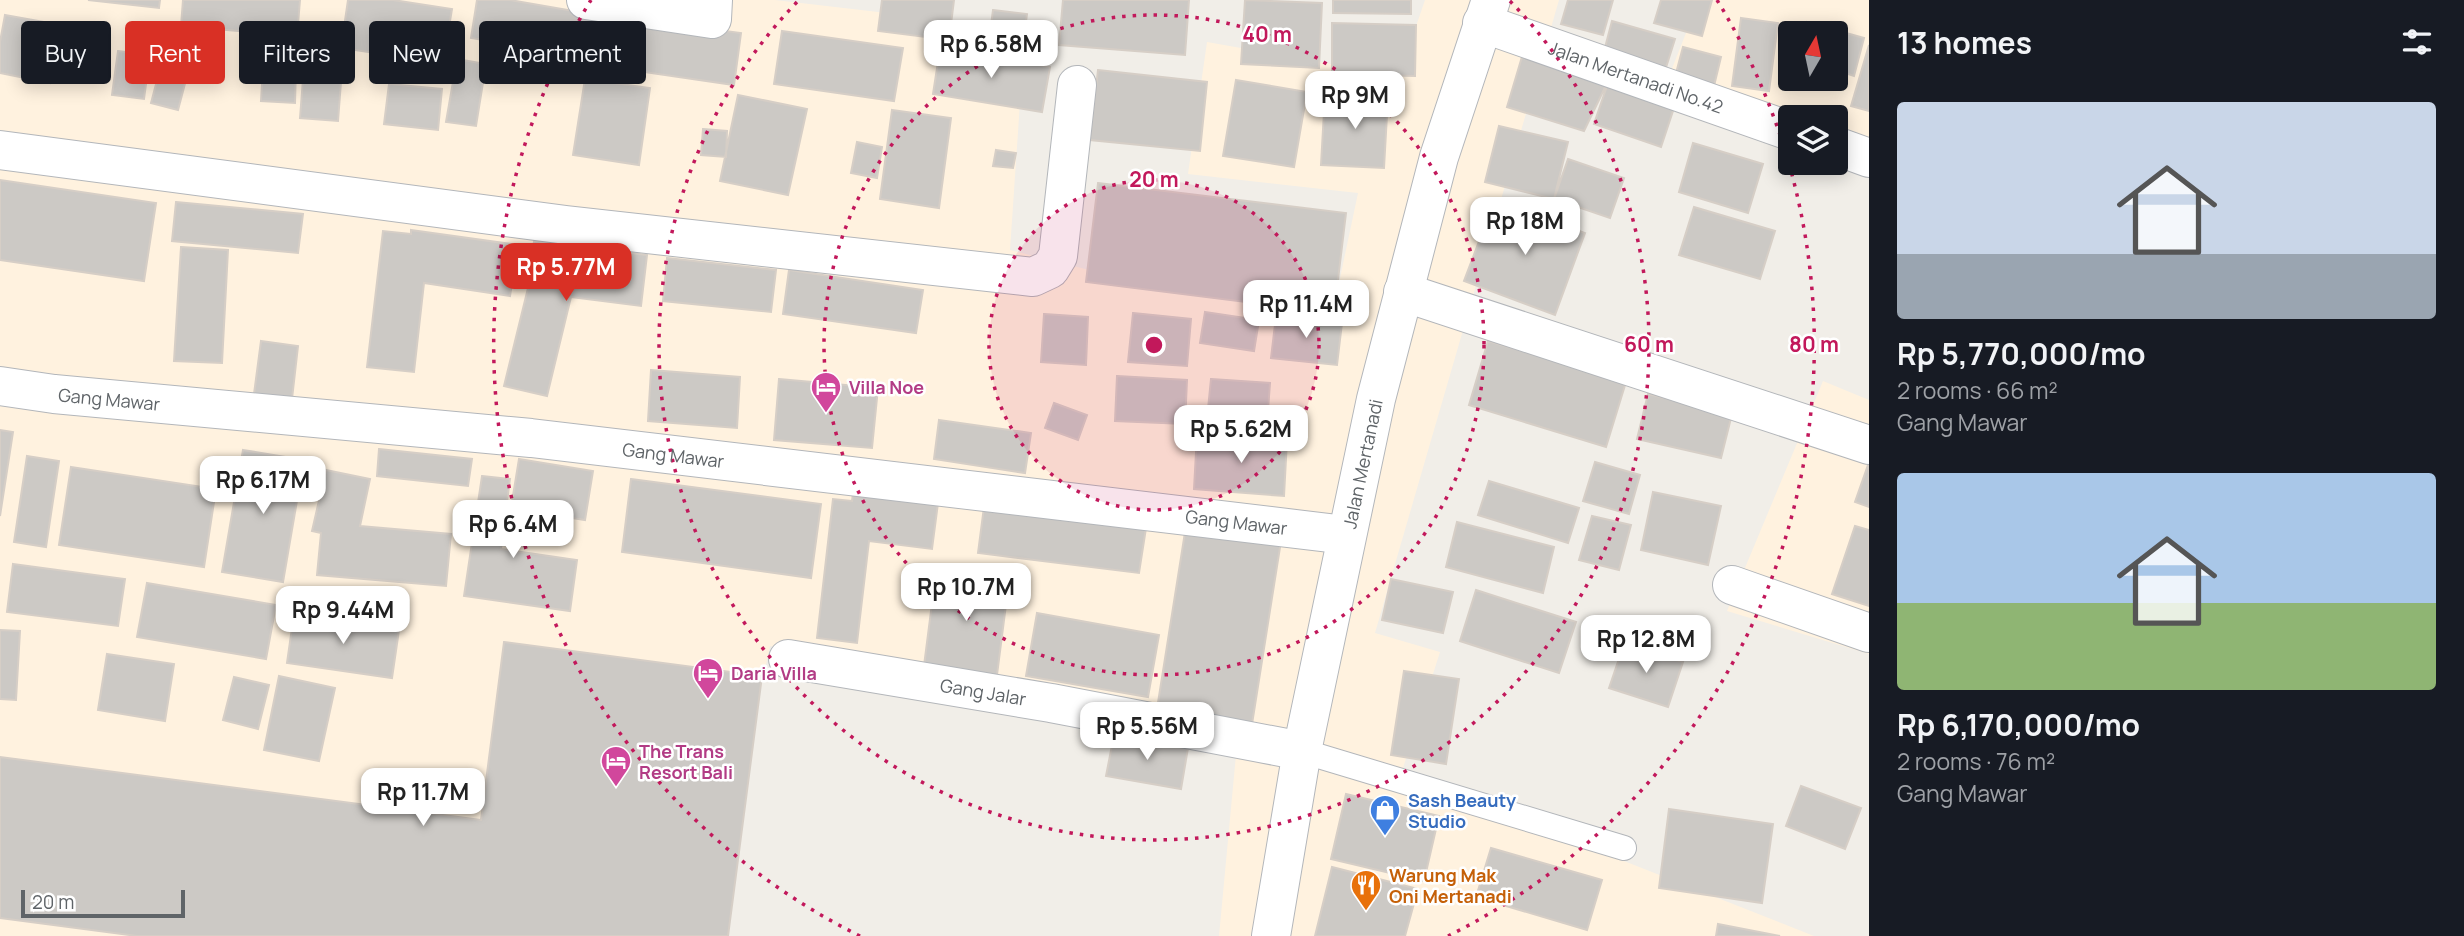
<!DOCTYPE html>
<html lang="en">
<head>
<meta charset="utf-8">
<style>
	:root { --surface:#171b24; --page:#20242c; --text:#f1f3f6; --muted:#9ea1a6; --accent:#d93025 }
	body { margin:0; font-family:Manrope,sans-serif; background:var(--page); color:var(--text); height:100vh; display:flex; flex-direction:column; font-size:26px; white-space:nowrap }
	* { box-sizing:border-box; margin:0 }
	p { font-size:23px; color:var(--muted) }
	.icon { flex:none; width:38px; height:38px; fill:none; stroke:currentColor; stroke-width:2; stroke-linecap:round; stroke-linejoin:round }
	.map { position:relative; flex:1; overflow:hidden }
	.drawer { display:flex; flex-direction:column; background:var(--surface); width:595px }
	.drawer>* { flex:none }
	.banner { position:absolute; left:21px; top:21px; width:665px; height:63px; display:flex; gap:14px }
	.needle { width:46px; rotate:9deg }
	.buttons { position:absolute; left:1778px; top:21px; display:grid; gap:14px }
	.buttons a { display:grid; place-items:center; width:70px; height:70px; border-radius:7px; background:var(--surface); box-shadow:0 4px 18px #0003; font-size:35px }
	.scale { position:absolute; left:21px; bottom:18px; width:164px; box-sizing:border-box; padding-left:7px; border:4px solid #5f6468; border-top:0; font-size:19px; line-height:24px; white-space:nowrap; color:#5f6468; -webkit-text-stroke:5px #fff; paint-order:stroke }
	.price { position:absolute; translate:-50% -60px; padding:0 16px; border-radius:14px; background:#fff; color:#222; font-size:23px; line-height:46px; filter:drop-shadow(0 2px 4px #0008) }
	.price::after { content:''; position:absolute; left:50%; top:42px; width:21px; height:16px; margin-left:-10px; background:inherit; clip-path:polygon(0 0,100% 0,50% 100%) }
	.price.on { background:var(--accent); color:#fff }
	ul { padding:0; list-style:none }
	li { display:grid; align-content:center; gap:14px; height:371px; padding:0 28px }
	li span { display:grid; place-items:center; height:217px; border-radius:7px; color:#555 }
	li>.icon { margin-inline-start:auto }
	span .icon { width:126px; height:126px; fill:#fffc; stroke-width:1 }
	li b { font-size:30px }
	h2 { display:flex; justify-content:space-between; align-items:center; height:84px; padding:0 28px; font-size:30px }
	.pill { padding:0 24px; border-radius:7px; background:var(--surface); box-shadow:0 4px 18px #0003; font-size:24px; line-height:63px }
	.pill.on { background:var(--accent); color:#fff }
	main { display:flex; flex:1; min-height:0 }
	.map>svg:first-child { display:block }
	.commercial { fill:#fff2df; fill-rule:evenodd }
	.building { fill:#ccc9c5; stroke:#d6cec6; stroke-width:2 }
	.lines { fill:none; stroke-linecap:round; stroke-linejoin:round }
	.service-casing { stroke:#b3b6ba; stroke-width:26 }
	.minor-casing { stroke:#b3b6ba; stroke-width:40 }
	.tertiary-casing { stroke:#b3b6ba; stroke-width:40 }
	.service { stroke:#fff; stroke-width:24 }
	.minor { stroke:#fff; stroke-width:38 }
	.tertiary { stroke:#fff; stroke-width:38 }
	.ring { fill:none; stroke:#c2185b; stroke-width:3.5; stroke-dasharray:3.5 7 }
	.labels { text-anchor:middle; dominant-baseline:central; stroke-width:5; stroke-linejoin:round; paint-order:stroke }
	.street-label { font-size:18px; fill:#5f6468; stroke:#fff }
	.hotel-label { font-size:18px; font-weight:bold; fill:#b23c85; stroke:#fff; text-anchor:start }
	.shop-label { font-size:18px; font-weight:bold; fill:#366cbe; stroke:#fff; text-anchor:start }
	.food-label { font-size:18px; font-weight:bold; fill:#c56008; stroke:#fff; text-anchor:start }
	.centre { fill:#c2185b; stroke:#fff; stroke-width:3.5 }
	.ring-label { font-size:21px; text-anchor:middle; font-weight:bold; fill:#c2185b; stroke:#fff; stroke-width:5; stroke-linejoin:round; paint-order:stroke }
</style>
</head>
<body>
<main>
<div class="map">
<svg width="1869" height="936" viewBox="0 0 1869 936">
	<rect width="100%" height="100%" fill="#f1eee8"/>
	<path class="commercial" d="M0,0h775l250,29 -15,221 91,23 234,29 23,-109 -170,-19 19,-132 192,34 26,-76h134l-184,633 65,19 -44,138 190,56 228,90h-595l18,-192 -467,-98 -62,290h-708z
		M1699,0h170v143l-33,-12v-14h-37l-128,-46zM1790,33h46v46h-46z
		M1823,381l46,19v254l-142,-43z"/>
	<path class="building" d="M88,0h72l-1,8z
		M183,0h117l-3,36 -116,-10z
		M348,0h45l59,9 -9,54 -102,-15z
		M477,0h33l87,15 -7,43 -119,-20z
		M882,0h72l-5,40 -71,-9z
		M1063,0h126l-4,55 -126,-10z
		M1245,0l77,3 -3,65 -78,-4z
		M1333,0h78v14l-78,-1z
		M1568,0h45l-10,35 -42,-11z
		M1661,0h51l-10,36 -48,-13z
		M993,10l34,4 -5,38 -34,-5z
		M5,15l56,10 -11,58 -50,-10v-31z
		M1741,18l37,5 -9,68 -37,-5z
		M644,20l97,13 -7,52 -97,-14z
		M1612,21l63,18 -12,38 -61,-18z
		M1807,22l57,16 -10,38 -18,-6v-37h-32z
		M1332,23l84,2 -1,51 -83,-2z
		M782,31l121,17 -9,53 -120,-17z
		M169,35l27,7 -18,68 -27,-7z
		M1869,45v66l-18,-5z
		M1683,47l38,10 -7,29 -39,-9z
		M940,49l110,18 -8,45 -109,-18z
		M1524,50l86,27 -26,54 -77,-24z
		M118,51l32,4 -6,44 -32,-4z
		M305,53l38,3 -5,65 -38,-3z
		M457,59l29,5 -10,62 -30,-4z
		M263,67l33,1 -1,35 -34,-2z
		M1098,70l109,12 -7,69 -110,-11z
		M1610,77l67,22 -16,48 -67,-23z
		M585,79l65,9 -11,77 -66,-10z
		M1236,80l71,12 -13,75 -71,-11z
		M389,84l53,5 -4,41 -54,-6z
		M1325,94l63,3 -4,71 -63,-3z
		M738,95l69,14 -19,86 -68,-14z
		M892,110l59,8 -12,90 -59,-9z
		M1499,126l69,16 -14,57 -69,-17z
		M703,129l24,2 -1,26 -25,-2z
		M857,142l25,5 -5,31 -26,-5z
		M1693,143l70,21 -15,49 -69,-21z
		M996,150l20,3 -3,15 -20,-2z
		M1568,159l56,19 -14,40 -56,-19z
		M0,180l156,23 -12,78 -144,-21z
		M1098,183l248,30 -12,100 -248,-31z
		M1495,199l90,34 -30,82 -91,-34z
		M176,202l127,12 -5,39 -126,-12z
		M1694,207l81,24 -15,48 -81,-24z
		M411,230l107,15 -8,51 -86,-13 -10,89 -47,-5 16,-136 28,3z
		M534,241l113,14 -6,51 -70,-9 -24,99 -43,-10 25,-102z
		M181,247l47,3 -6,113 -48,-2z
		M667,258l109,12 -5,42 -108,-11z
		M789,270l134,20 -7,43 -133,-19z
		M1205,312l54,8 -5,31 -54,-8z
		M1133,313l58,6 -4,47 -59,-4z
		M1044,314l44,3 -2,48 -45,-3z
		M1276,316l66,7 -5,42 -66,-7z
		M261,341l37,5 -6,53 -38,-5z
		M1488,341l138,41 -20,65 -137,-42z
		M651,370l89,7 -3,51 -89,-7z
		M1117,376l70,4 -2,44 -70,-3z
		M779,379l99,9 -6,60 -98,-8z
		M1211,379l59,4 -3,41 -60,-5z
		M1648,394l84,20 -11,44 -84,-19z
		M1054,403l33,12 -9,25 -33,-12z
		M939,420l92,13 -6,40 -91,-14z
		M0,430l13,2 -13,84z
		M1197,434l90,6 -3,56 -90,-7z
		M379,449l93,10 -4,27 -91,-10z
		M243,450l61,10 -21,122 -61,-10z
		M27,456l32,5 -13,86 -32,-5z
		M519,459l74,12 -8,49 -74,-12z
		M1595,462l45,13 -11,39 -46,-13z
		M1869,462v45l-14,-5z
		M71,467l145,22 -12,78 -145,-22z
		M326,470l44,9 -10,47 91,8 -5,52 -129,-11 4,-42 -9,-2z
		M482,476l28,3 -9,70 76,11 -7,51 -106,-15z
		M631,479l190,25 -10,74 -189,-26z
		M1489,481l90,27 -11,35 -90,-28z
		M1653,492l68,14 -13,59 -67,-15z
		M853,493l85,10 -6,46 -63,-8 -12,102 -40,-5 16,-139 19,2z
		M984,507l162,21 -7,45 -161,-20z
		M1592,516l39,9 -12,45 -40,-10z
		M1457,522l97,25 -11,46 -97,-26z
		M1186,526l95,15 -29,183 -95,-15z
		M1855,526l14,4v76l-37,-12z
		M13,564l112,15 -7,47 -111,-14z
		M936,572l73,9 -12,94 -73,-9z
		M1391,579l62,13 -10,41 -61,-13z
		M147,583l129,22 -10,54 -129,-22z
		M1476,590l100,32 -17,51 -99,-32z
		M1037,613l122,22 -11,62 -122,-21z
		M294,614l105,16 -7,48 -105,-15z
		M0,630l20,1 -4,69 -16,-1z
		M504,642l258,34 -34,260h-591l-137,-18v-161l481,63z
		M1624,644l59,18 -15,45 -59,-19z
		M107,654l67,10 -9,57 -67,-11z
		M1404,671l55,8 -13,85 -55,-9z
		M279,676l56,12 -16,73 -55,-11z
		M234,677l35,8 -11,44 -35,-9z
		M1114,735l74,13 -7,41 -75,-13z
		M1801,786l60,22 -16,41 -59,-23z
		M1346,794l93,22 -15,65 -93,-22z
		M1669,809l104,15 -11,79 -103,-15z
		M1491,848l111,32 -15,50 -111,-33z
		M1332,867l86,22 -13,47h-90z
		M1718,924l62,12h-64z"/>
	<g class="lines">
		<g class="service-casing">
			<path id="service" d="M1302,751l322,97"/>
		</g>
		<g class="minor-casing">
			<g id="minor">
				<path d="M586,0l126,19 1,-19"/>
				<path id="s1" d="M1482,23l308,108"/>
				<path d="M1836,146l33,12"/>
				<path d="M0,150l566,75 467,52 17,-8 8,-13 19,-171"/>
				<path d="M1403,292l466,153"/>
				<path id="s2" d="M0,386l54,8 477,44 815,97"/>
				<path d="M1732,585l137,48"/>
				<path id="s3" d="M788,659l263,44 251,48"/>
			</g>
		</g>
		<g class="tertiary-casing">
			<g id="tertiary">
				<path id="s4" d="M1271,936l31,-185 74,-352 63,-242 52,-157"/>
			</g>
		</g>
		<use href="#service" class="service"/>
		<use href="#minor" class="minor"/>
		<use href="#tertiary" class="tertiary"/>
	</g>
	<circle cx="1154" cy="345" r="165" fill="#c2185b" fill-opacity=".12"/>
	<g class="ring">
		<circle cx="1154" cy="345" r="165"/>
		<circle cx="1154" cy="345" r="330"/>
		<path d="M1510 1A495 495 0 1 1 798 1"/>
		<path d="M860 936A660 660 0 0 1 591 0M1717 0A660 660 0 0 1 1448 936"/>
	</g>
	<defs>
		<g id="hotel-pin" transform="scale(1.575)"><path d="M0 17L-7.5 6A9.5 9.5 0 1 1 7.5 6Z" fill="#d1479c" stroke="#fff"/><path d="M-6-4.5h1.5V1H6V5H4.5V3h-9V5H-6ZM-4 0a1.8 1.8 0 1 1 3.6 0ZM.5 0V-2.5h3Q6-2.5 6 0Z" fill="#fff"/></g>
		<g id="shop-pin" transform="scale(1.575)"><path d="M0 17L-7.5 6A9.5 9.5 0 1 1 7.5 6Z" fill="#3f7fe0" stroke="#fff"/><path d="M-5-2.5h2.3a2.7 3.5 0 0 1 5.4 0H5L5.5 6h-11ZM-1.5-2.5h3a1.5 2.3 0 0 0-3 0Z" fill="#fff"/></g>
		<g id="restaurant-pin" transform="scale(1.575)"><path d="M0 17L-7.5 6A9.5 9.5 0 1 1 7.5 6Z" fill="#e8710a" stroke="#fff"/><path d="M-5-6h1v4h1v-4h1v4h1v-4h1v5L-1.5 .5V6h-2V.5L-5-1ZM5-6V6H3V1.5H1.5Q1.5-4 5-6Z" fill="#fff"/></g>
	</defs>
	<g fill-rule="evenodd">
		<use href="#hotel-pin" x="826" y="387"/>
		<use href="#hotel-pin" x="708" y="673"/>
		<use href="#hotel-pin" x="616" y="761"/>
		<use href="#shop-pin" x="1385" y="810"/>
		<use href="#restaurant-pin" x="1366" y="885"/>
	</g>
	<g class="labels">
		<g class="street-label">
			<text stroke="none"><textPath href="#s1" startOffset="163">Jalan Mertanadi No.42</textPath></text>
			<text stroke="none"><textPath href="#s2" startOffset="110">Gang Mawar</textPath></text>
			<text stroke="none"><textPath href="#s2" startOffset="677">Gang Mawar</textPath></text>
			<text stroke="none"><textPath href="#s4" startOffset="481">Jalan Mertanadi</textPath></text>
			<text stroke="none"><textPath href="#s2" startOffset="1244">Gang Mawar</textPath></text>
			<text stroke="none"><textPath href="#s3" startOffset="198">Gang Jalar</textPath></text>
		</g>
		<g class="hotel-label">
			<text x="849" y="387">Villa Noe</text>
			<text x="731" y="673">Daria Villa</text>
			<text x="639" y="751">The Trans<tspan x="639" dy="21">Resort Bali</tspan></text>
		</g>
		<g class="shop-label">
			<text x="1408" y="800">Sash Beauty<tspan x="1408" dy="21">Studio</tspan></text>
		</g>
		<g class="food-label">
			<text x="1389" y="875">Warung Mak<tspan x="1389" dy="21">Oni Mertanadi</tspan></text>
		</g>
	</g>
	<circle cx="1154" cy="345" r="10" class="centre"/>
	<g class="ring-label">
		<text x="1267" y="42">40 m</text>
		<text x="1154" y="187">20 m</text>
		<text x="1649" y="352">60 m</text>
		<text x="1814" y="352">80 m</text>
	</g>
</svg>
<div class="buttons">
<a><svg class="needle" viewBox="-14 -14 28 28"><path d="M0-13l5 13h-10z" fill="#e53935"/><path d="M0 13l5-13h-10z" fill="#9ea1a6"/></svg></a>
<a><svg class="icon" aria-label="layers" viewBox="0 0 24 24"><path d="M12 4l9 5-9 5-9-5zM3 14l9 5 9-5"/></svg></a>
</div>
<div class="scale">20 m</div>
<b class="price" style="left:991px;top:80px">Rp 6.58M</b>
<b class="price" style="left:1355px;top:131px">Rp 9M</b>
<b class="price" style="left:1525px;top:257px">Rp 18M</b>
<b class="price on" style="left:566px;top:303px">Rp 5.77M</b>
<b class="price" style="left:1306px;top:340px">Rp 11.4M</b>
<b class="price" style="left:1241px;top:465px">Rp 5.62M</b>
<b class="price" style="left:263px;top:516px">Rp 6.17M</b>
<b class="price" style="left:513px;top:560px">Rp 6.4M</b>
<b class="price" style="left:966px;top:623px">Rp 10.7M</b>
<b class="price" style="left:343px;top:646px">Rp 9.44M</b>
<b class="price" style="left:1646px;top:675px">Rp 12.8M</b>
<b class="price" style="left:1147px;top:762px">Rp 5.56M</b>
<b class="price" style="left:423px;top:828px">Rp 11.7M</b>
<div class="banner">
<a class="pill">Buy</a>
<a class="pill on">Rent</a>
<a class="pill">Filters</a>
<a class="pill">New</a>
<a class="pill">Apartment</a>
</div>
</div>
<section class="drawer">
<h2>13 homes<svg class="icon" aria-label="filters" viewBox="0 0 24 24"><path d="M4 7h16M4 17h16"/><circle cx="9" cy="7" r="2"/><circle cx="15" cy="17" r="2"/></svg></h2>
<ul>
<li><span style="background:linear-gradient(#c9d6e8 70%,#9aa5b1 0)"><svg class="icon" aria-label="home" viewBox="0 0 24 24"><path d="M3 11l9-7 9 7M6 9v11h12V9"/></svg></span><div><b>Rp 5,770,000/mo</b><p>2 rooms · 66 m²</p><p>Gang Mawar</p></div></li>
<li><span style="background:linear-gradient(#a9c7e8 60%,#8fb573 0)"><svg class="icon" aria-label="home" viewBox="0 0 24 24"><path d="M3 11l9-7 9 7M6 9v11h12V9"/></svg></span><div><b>Rp 6,170,000/mo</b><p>2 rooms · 76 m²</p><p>Gang Mawar</p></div></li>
</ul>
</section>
</main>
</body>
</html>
